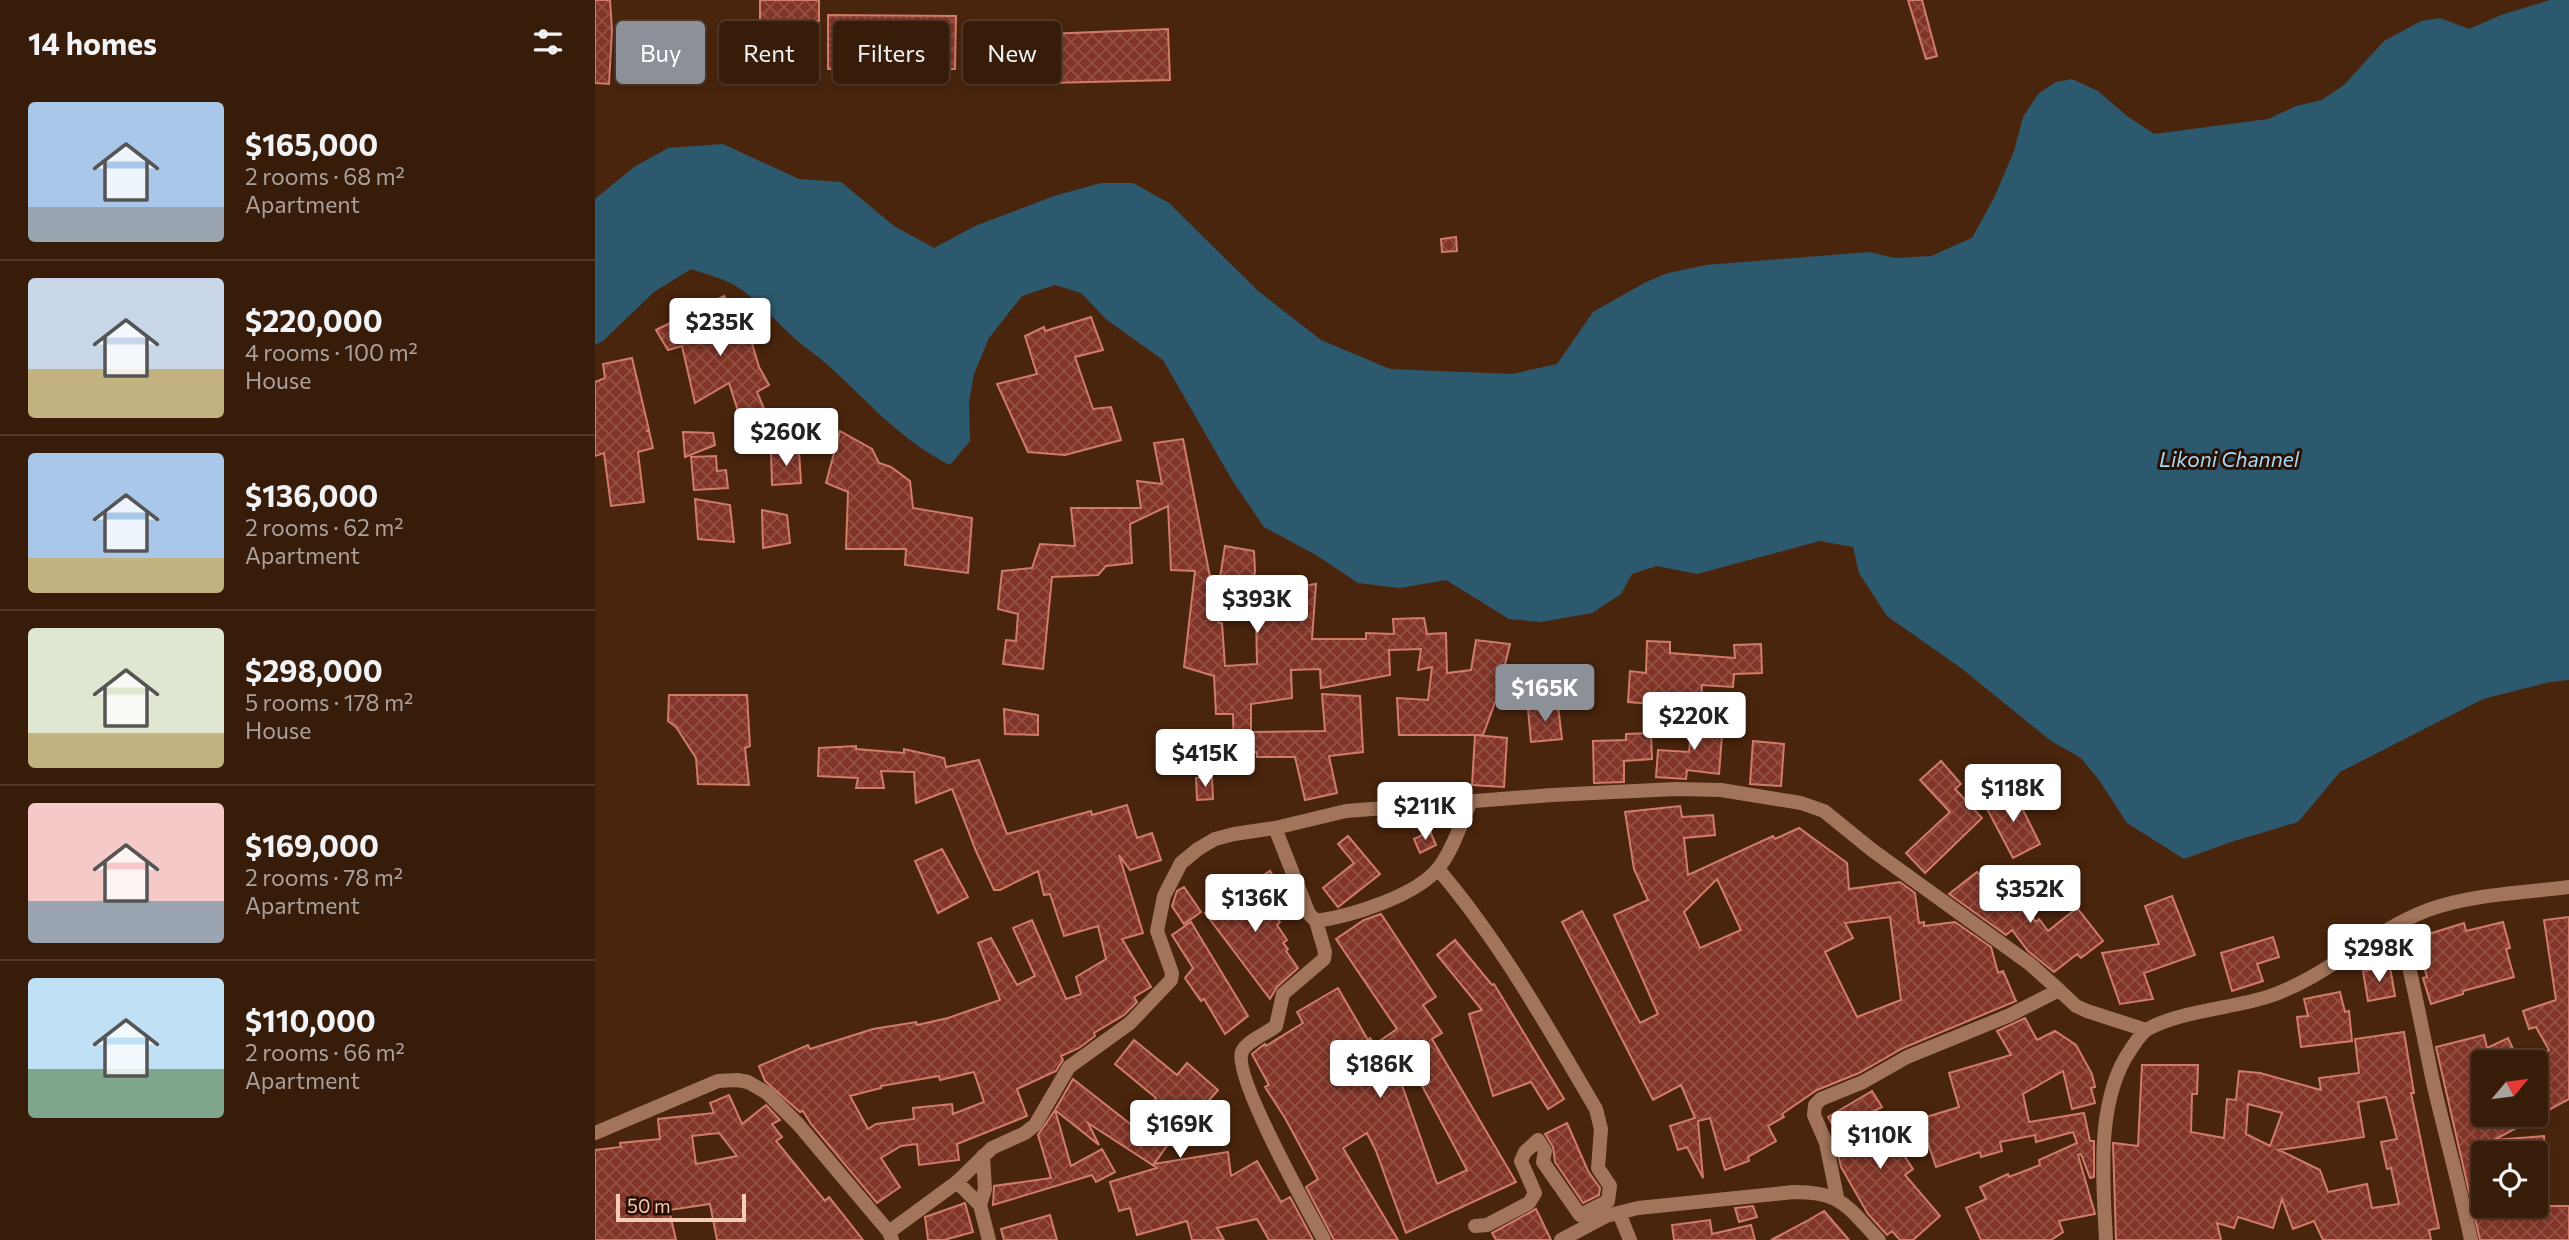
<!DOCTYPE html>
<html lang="en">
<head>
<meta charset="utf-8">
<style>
	:root { --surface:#381c0a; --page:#3f2513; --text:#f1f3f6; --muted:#aba19c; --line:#523a2b; --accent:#8c9099 }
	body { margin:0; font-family:Commissioner,sans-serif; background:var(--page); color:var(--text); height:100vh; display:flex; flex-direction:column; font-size:26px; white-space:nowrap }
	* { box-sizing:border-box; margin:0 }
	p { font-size:23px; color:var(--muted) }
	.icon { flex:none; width:38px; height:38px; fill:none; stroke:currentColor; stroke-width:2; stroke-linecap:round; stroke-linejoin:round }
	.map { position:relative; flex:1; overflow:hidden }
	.panel { display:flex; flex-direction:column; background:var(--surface); width:595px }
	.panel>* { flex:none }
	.hud { position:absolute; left:21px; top:21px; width:665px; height:63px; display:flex; gap:14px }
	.needle { width:46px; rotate:61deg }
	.tools { position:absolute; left:1876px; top:1050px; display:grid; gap:14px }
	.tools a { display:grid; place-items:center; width:77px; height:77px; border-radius:7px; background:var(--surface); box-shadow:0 4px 10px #0003,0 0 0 2px var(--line); font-size:35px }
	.scale { position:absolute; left:21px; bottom:18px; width:130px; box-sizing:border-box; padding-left:7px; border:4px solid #f5cdb6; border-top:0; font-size:19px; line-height:24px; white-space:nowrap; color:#f5cdb6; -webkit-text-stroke:5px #2b0f00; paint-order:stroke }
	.price { position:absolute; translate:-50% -60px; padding:0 16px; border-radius:7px; background:#fff; color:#222; font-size:23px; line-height:46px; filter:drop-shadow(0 2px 4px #0008) }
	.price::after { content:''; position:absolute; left:50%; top:42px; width:21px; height:16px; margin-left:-10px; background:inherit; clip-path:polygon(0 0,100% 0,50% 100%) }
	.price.selected { background:var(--accent); color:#fff }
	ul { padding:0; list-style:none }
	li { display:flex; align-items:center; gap:21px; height:175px; padding:0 28px }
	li+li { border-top:2px solid var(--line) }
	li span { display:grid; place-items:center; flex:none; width:196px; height:140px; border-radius:7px; color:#555 }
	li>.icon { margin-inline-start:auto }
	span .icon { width:84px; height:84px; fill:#fffc; stroke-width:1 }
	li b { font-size:30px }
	h2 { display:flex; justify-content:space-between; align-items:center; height:84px; padding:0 28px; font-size:30px }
	.pill { padding:0 24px; border-radius:7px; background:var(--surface); box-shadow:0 4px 10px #0003,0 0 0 2px var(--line); font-size:24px; line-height:63px }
	.pill.selected { background:var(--accent); color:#fff }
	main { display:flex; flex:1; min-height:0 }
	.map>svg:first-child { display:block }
	.water { fill:#2d596f }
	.building { fill:url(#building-cross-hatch); stroke:#d17c6b; stroke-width:2; fill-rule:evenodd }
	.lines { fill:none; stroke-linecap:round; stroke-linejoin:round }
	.minor { stroke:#a2755a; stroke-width:14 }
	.labels { text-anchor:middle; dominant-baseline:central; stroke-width:6; stroke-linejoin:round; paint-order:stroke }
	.water-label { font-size:21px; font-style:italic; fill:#a2dcfb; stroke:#2b0f00 }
</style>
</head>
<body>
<main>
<section class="panel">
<h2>14 homes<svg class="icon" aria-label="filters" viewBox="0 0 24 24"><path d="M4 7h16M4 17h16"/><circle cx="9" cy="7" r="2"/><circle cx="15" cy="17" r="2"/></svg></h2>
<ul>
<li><span style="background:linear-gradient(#a9c7e8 75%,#9aa5b1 0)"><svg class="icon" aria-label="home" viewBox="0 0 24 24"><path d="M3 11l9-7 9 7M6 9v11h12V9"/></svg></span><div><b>$165,000</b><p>2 rooms · 68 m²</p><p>Apartment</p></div></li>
<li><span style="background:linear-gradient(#c9d6e8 65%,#c2b280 0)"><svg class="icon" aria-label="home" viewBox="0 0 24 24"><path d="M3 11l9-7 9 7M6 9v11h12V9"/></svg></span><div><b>$220,000</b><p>4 rooms · 100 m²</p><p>House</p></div></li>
<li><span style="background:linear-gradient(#a9c7e8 75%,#c2b280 0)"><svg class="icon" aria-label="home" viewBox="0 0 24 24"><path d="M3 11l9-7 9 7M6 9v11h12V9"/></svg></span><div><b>$136,000</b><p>2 rooms · 62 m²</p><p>Apartment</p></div></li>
<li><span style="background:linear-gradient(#dfe7d0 75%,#c2b280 0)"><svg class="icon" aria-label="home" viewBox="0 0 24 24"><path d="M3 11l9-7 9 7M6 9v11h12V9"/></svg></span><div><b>$298,000</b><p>5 rooms · 178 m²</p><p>House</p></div></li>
<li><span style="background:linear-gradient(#f6c9c9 70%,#9aa5b1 0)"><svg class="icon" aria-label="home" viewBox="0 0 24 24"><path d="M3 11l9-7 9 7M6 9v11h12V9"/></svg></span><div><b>$169,000</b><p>2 rooms · 78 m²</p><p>Apartment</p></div></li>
<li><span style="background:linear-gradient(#bfe0f5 65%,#7fa58c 0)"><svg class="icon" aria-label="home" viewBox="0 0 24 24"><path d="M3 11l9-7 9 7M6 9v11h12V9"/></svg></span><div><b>$110,000</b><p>2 rooms · 66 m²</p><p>Apartment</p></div></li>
</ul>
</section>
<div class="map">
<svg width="1974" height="1240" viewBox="0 0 1974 1240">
	<defs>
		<pattern id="building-cross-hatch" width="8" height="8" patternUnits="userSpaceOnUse" patternTransform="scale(1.75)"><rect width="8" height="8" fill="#823527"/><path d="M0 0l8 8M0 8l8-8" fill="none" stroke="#945144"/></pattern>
	</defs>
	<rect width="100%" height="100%" fill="#4a250d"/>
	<path class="water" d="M1955,0h19v680l-19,2 -67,17 -143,73 -42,50 -67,20 -47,17 -57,-36 -28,-43 -18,-22 -30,-17 -90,-73 -74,-52 -28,-43 -6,-26 -33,-6 -123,33 -40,-8 -25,8 -11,20 -29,19 -51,9 -32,-3 -63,-39 -46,8 -42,-5 -42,-28 -52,-28 -32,-47 -69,-120 -56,-40 -26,-27 -26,-8 -33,11 -33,42 -15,36 -5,28 1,39 -20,24c-47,-23 -82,-63 -120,-98 -12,-11 -26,-20 -38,-31 -19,-17 -34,-36 -56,-50 -13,-8 -31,-12 -45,-17l-37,23 -51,49 -8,4v-146l39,-32 34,-19 55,-4 76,35 42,3 53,44 40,22 41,-22 79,-30 47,-13h32l36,20 88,87 64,50 69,29 122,5 45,-10 36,-52 53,-30 22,-9 38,-8 163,-13 26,6 36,-2 41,-18 22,-40 20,-47 9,-34 15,-23 18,-12 16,-3 26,12 29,25 27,18 114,-15 28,-13 26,-6 22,-15 40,-44 37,-20 19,-3 29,11 32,-14z"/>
	<path class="building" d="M0,0h15l2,30 -3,54 -14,-1z
		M165,0h59v21l-59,-1z
		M1313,0h14l15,56 -11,3z
		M233,15l128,1 -1,53h-127z
		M573,29l2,51 -121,3 -2,-49z
		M861,237l1,14 -15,1 -1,-13z
		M129,296l24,34 11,37 10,18 -12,7 13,31 -25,10 -16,-50 -34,20 -13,-57 -14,4 -12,-20z
		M496,317l12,33 -28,7 18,52 18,-2 10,33 -56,15 -37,-3 -31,-68 40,-10 -12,-38 19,-9 1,4z
		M37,358l17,72 -3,1h3l4,17 -15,4 6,50 -33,4 -7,-53 -9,3v-74l10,-4 -2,-14z
		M245,431l32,18 7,14 12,4 19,14 3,27 59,10 -4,55 -63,-8 1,-16h-60l2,-57 -22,-9z
		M88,432l30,1 2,12 -30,12z
		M588,439l36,184h3l3,43 32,-2 -1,-50 -40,-11 9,-57 29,5 1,21 -5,22 66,-10 -4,55h54v-6l28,1 -1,-15 31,-1 3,16 19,-1 1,40 24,-3 5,-30 34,4 -13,53 -14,38h-84l-2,-37 31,2 4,-33 -14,3 3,-21 -32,1 1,25 -69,13 -1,-19 -29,1 1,28 -41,6v28l74,-1 -3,-37 38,2 3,56 -34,4 8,37 -32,7 -10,-43h-38v-5l-23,1 -1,-39h-17l-2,-38 -30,-9 11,-96 -24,-1 -3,-64 -38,18 2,39 -26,3 -8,9 -46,2 -9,92 -40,-5 3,-24 10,1 2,-27 -20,-5 4,-38 30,-3 8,-24 35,2 -4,-38h70l-4,-27 25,3 -8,-41z
		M204,451l2,32 -29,2 -1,-33z
		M121,456l1,15 9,-1 2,18 -34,2 -3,-33z
		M100,499l35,6 4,37 -36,-3z
		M167,510l25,5 3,28 -27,5z
		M1052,641l23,1v11l65,5 -1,-13 27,-1 1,29 -28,1 -1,13 -31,-2 -2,31 -22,-1v-9l-50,-4 2,-31 16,2z
		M74,695h78l3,51 -5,2 4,37 -51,-1 -2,-26 -20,-31 -8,-6z
		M963,706l4,33 -31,3 -3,-33z
		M409,709l34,6v20l-33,-1z
		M1097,719l31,3 -4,52 -32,-4 -1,9 -30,-2 2,-27 31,2z
		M1056,733l1,26 -28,2v21l-30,1 -1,-42 33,-1v-6z
		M880,735l32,3 -3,49 -32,-2z
		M1158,741l31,3 -3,42 -31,-2z
		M261,746v3l48,4v-4l40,9 2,9 33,-7 28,74 84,-23 1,4 35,-10 10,33 15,-5 9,27 -31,10 -11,-15 24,78 -21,6 29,48 -17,10 3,5 -13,13 -30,18 1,3 -16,12 -18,8 2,4 -7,11 -39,18 10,27 -70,28 2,16 -40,5 -2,-21 -16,2 -20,12 19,29 -23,16 -66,-79 -8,-13 -3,1 -35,-31 -6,-15 49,-21 2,4 63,-20 43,-7 1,3 31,-7 52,-18 -22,-57 13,-5 26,47 18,-9 -22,-48 19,-8 34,79 15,-5 -5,-17 30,-18 -8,-33 -34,10 -14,-42 -6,1 -6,-24 -38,19h-6l-18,-39 -24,-62 -36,14 -2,-31 -33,-1 3,17h-28l2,-10 -40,-2 1,-28zM379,1072l10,30 -31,12 -1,-10 -39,4 1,11 -38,5 -8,5 -18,-33 31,-8v-2l58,-10 1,4z
		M1346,761l20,23 -6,5 27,29 -57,55 -19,-20 44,-41 -30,-32z
		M617,777l1,22 -16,1 -1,-22z
		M1418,790l27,54 -27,14 -28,-53z
		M1085,806l2,11 31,-2 2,20 -31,3 4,37 85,-39 2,3 24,-11 48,35 2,26 51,-7 15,11 4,30 5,-1v4l31,-4 36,25 7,26 5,-2 13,30 -113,47 -44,25 -42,17 -35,24 2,3 -16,9 8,15 -28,16 1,4 -24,9 -15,-52 -12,3 5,57 -16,-31 -9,3 -8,-24 25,-8 -14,-33 -28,15 -91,-178 20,-11 58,112 18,-9 -44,-99 34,-15 -14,-31 -9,-57zM1122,879l24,51 -41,18 -16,-36zM1295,917l11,83 -44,17 -32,-65 28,-14 -8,-15z
		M835,831l6,14 -16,8 -6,-14z
		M753,836l32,38 -42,33 -15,-19 31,-25 -16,-19z
		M347,849l26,48 -30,16 -23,-52z
		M675,871l8,13 -16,11 18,27 -3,3 10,15 -4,3 5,6 -2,2 12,17 -21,19 -7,12 -65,-86z
		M1382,872l26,32 11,-9 22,27 3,-3 9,12 29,-23 26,33 -22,17 -4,-4 -23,18 -26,-21 -16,-21 -6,5 -57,-41z
		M589,887l17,25 -17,12 -12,-18 5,-15z
		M1577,896l23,59 -51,18 9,26 -33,5 -18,-51 57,-9 -14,-38z
		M786,914l55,83 -13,8 19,28 -10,6 84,143 -110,51 -30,-82 -9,-18 -24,15 55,92h-64l-28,-53 12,-8 -33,-61 -20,-31 4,-2 -17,-31 10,-8 3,-2 1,2 37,-23 -6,-11 41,-24 30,52 2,-2 5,6 22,-15 -61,-90 28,-19zM809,1052l63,118 -30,14 -45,-127z
		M1974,917v182l-24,13 -9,-17v-38l13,-7 -13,-23 -7,2 -6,-18 33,-11 -12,-80z
		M596,922l57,94 -23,18 -21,-35 -3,2 -16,-23 8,-10 -21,-33z
		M1908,922l7,26 -4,1 8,28 -51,14v3l-32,10 -8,-26 4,-1 -11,-39 48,-15 2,8z
		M1678,937l6,20 -22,7 6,17 -31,10 -11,-38z
		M860,940l37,45 2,-1 70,115 -16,10 -17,-27 -38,14 -24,-82 13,-4 -45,-55z
		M1795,967l5,29 -27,5 -5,-30z
		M1745,992l5,20 4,-1 3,30 -51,6 -4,-30 11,-1 -4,-17z
		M1430,1018l12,22 18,-9 21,14 16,29 3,13 -4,1 4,15 -23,6 -9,-38 -40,23 6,28 55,-9 6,28h4v36l-4,1 -9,-24 -3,1 17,59 -36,7 4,11 -12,8h-70l-15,-32 20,-9 -6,-12 28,-13 1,3 31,-12 -1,-5 38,-17 -4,-11 -37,10 -1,-7 -35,7 2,9 -21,6 -1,-5 -44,15 -16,-48 39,-12 -10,-34 62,-18 -14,-24z
		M1809,1032l10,61h-3l28,135 -10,2 2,10h-108l-9,-19 -21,8 -11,-30 -9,29 -35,-11 -4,11 -17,-5 4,17h-105l-3,-97 25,3 4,-81h56l-1,29h-5l-1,38 33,6 3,-39 9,1 3,-29 21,2 61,17 -2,-12 40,-5 -4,-34zM1791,1097l11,42 -16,3 6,27 4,-1 8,36 -27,4 -5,-24 -39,8 -8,-22 -41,-20 85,-13 -6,-35zM1653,1104l34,9 -12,33 -24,-12z
		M1889,1035l3,13 21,-10 11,24h-36v53h57l-46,25 50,-4 1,17h-62v53h86v34h-89l-44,-193z
		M539,1040l43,35 10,-12 31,27 -33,38 -3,-3 -28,39 74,-12 3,24 26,-15 24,41 9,-5 23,43h-44l-12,-21 -40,9 7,12h-32l-5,-19 -50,14 -7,-27 -11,3 -9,-29 47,-14 -69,-45 11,22 -44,-35 18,-31 65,51 18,-32 -41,-34z
		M1277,1091l10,16 -8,4 39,58 -8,6 35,41 -27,24h-13l-8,-9 -5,4 -19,-21 -27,-47 -3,-13 9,-5 -19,-32z
		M134,1095l13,29 24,-19 14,15 -8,4 10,13 -6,4 49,60 4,-4 34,43h-146l-7,-36 -41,6 7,30h-81v-90l26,-3 -1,-4 40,-4 -2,-20 56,-6 -4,-10zM124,1133l18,23 -41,8 -4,-28z
		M460,1110l16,56 31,-17 13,23 -19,10 -4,-7 -99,30 1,-19 57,-8 -13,-43z
		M972,1123l21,48 12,17 -1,7 -16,8 -28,-41 -2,-15 -8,-13z
		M370,1203l8,29 -29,8h-16l-3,-23z
		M1158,1206l4,11 -18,5 -4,-14z
		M941,1209l15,31h-55l-4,-7z
		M1229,1211l25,29h-78l36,-19z
		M455,1215l7,25h-53l-3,-11z
		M1115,1220l2,14 39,-9 4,15h-81l-2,-15z"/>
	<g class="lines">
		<path class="minor" d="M680,828l34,86 7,7c36,-5 103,-26 124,-55 14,-19 21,-43 31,-65
			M843,869c63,74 109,157 158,240l5,20 -3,39 12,18 -2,15 -28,14
			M721,921l9,31 -1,7 -41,35 -7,32c-10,8 -30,15 -34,26 -10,22 68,162 82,188
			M1804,923c13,53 23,106 34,159 12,53 27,105 38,158
			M0,1133l123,-52 19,-1 11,2 19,11 31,31 91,108
			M362,1182l23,23 9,35
			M1242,1197l-11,-54 -12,-28 1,-10 6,-6 42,-17 44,-25 103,-42 49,-25 17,16 11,5 59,19
			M385,1205l5,-16 -2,-33
			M1024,1213l11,27
			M880,1226l12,-1 42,-22 6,-10 -14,-32 4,-9 13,-12 7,11 -2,11 37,53 8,3
			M297,1240l-3,-8 68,-50 35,-34 33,-15 10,-8 34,-58 61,-44 41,-43 1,-7 -15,-42 7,-35 17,-33 17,-14 17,-10 19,-5 41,-6 71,-17 206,-16 124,-6 45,1 80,13 23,8 48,39 158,114 29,26
			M966,1240l45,-24 32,-8 156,-16c49,0 53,15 85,48
			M1511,1240c-3,-59 -11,-140 25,-191 4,-6 10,-16 17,-20 31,-18 87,-21 122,-33 58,-20 102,-65 158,-86 44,-16 95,-17 141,-23"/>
	</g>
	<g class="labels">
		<g class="water-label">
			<text x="1634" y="458">Likoni Channel</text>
		</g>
	</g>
</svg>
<div class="tools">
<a><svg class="needle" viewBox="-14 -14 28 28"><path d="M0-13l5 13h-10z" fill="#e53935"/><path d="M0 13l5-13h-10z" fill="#aba19c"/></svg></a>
<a><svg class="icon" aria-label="locate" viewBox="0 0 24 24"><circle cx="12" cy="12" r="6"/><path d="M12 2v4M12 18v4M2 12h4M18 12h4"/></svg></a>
</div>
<div class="scale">50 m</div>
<b class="price" style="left:125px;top:358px">$235K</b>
<b class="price" style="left:191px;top:468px">$260K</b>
<b class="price" style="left:662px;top:635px">$393K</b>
<b class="price selected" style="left:950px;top:724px">$165K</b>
<b class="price" style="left:1099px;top:752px">$220K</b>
<b class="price" style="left:610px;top:789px">$415K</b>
<b class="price" style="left:1418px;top:824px">$118K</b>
<b class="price" style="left:830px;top:842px">$211K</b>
<b class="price" style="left:1435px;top:925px">$352K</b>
<b class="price" style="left:660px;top:934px">$136K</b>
<b class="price" style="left:1784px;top:984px">$298K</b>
<b class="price" style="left:785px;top:1100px">$186K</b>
<b class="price" style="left:585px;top:1160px">$169K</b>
<b class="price" style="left:1285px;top:1171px">$110K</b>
<div class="hud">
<a class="pill selected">Buy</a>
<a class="pill">Rent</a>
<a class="pill">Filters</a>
<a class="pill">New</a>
</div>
</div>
</main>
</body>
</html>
